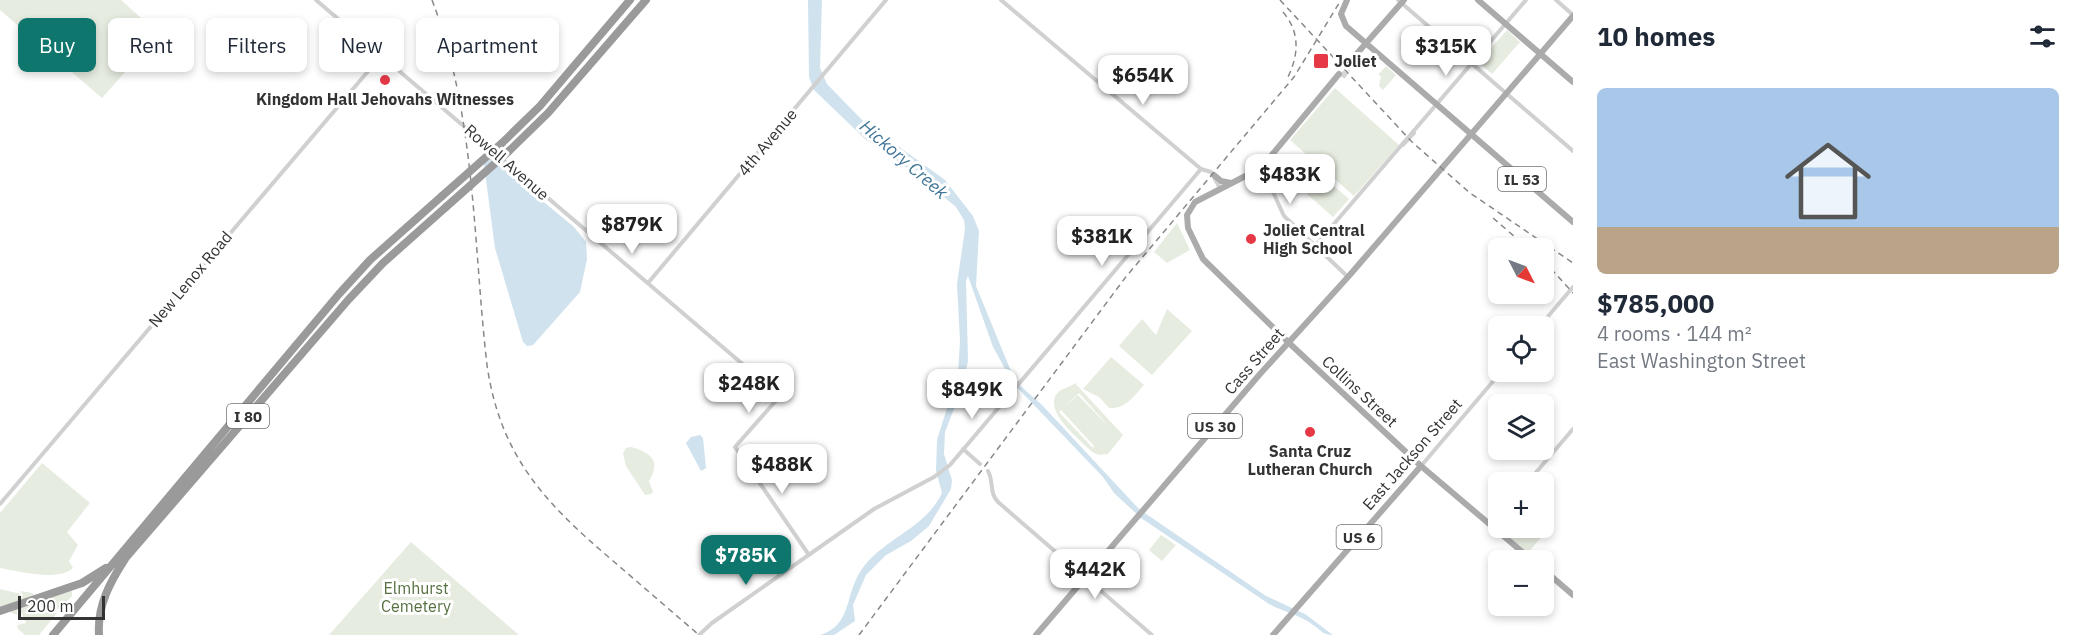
<!DOCTYPE html>
<html lang="en">
<head>
<meta charset="utf-8">
<style>
	:root { --surface:#fff; --page:#f6f6f7; --text:#1f2937; --muted:#747a83; --accent:#0f766e }
	body { margin:0; font-family:"IBM Plex Sans",sans-serif; background:var(--page); color:var(--text); height:100vh; display:flex; flex-direction:column; font-size:22px; white-space:nowrap }
	* { box-sizing:border-box; margin:0 }
	p { font-size:20px; color:var(--muted) }
	.icon { flex:none; width:33px; height:33px; fill:none; stroke:currentColor; stroke-width:2; stroke-linecap:round; stroke-linejoin:round }
	.map { position:relative; flex:1; overflow:hidden }
	.side { display:flex; flex-direction:column; background:var(--surface); width:510px }
	.side>* { flex:none }
	.hud { position:absolute; left:18px; top:18px; width:570px; height:54px; display:flex; gap:12px }
	.needle { width:39px; rotate:132deg }
	.buttons { position:absolute; left:1488px; top:238px; display:grid; gap:12px }
	.buttons a { display:grid; place-items:center; width:66px; height:66px; border-radius:9px; background:var(--surface); box-shadow:0 3px 9px #0003; font-size:30px }
	.scale { position:absolute; left:18px; bottom:15px; width:87px; box-sizing:border-box; padding-left:6px; border:3px solid #333; border-top:0; font-size:16px; line-height:21px; white-space:nowrap; color:#333; -webkit-text-stroke:4px #fff; paint-order:stroke }
	.price { position:absolute; translate:-50% -51px; padding:0 14px; border-radius:12px; background:#fff; color:#222; font-size:20px; line-height:39px; filter:drop-shadow(0 2px 3px #0008) }
	.price::after { content:''; position:absolute; left:50%; top:36px; width:18px; height:14px; margin-left:-9px; background:inherit; clip-path:polygon(0 0,100% 0,50% 100%) }
	.price.active { background:var(--accent); color:#fff }
	ul { padding:0; list-style:none }
	li { display:grid; align-content:center; gap:12px; height:318px; padding:0 24px }
	li span { display:grid; place-items:center; height:186px; border-radius:9px; color:#555 }
	li>.icon { margin-inline-start:auto }
	span .icon { width:108px; height:108px; fill:#fffc; stroke-width:1 }
	li b { font-size:26px }
	h2 { display:flex; justify-content:space-between; align-items:center; height:72px; padding:0 24px; font-size:26px }
	.chip { padding:0 21px; border-radius:9px; background:var(--surface); box-shadow:0 3px 9px #0003; font-size:21px; line-height:54px }
	.chip.active { background:var(--accent); color:#fff }
	main { display:flex; flex:1; min-height:0 }
	.map>svg:first-child { display:block }
	.green { fill:#e6ecdf; fill-rule:evenodd }
	.water { fill:#cfe2ee }
	.lines { fill:none; stroke-linecap:round; stroke-linejoin:round }
	.major-tunnel { stroke:#d6d6d6; stroke-width:6; stroke-dasharray:6 3; stroke-linecap:butt }
	.minor { stroke:#d0d0d0; stroke-width:4 }
	.major { stroke:#ababab; stroke-width:6 }
	.highway { stroke:#9a9a9a; stroke-width:8 }
	.rail { stroke:#888; stroke-width:1.5; stroke-dasharray:6 4.5; stroke-linecap:butt }
	.highway-bridge { stroke:#9a9a9a; stroke-width:8 }
	.poi-dot { fill:#e63946; stroke:#fff; stroke-width:2 }
	.labels { text-anchor:middle; dominant-baseline:central; stroke-width:6; stroke-linejoin:round; paint-order:stroke }
	.shield { fill:#fff; stroke:#707070; stroke-width:1.5 }
	.shield-label { font-size:15px; font-weight:bold; fill:#333 }
	.poi-label { font-size:16px; font-weight:bold; fill:#333; stroke:#fff; text-anchor:start }
	.street-label { font-size:16px; fill:#333; stroke:#fff }
	.park-label { font-size:16px; fill:#56703f; stroke:#fff }
	.water-label { font-size:18px; font-style:italic; fill:#3f7597; stroke:#fff }
</style>
</head>
<body>
<main>
<div class="map">
<svg width="1573" height="635" viewBox="0 0 1573 635">
	<rect width="100%" height="100%" fill="#fff"/>
	<path class="green" d="M0,0h121l38,34 -57,64 -102,-88z
		M1507,30l13,12 -28,32 -13,-12z
		M1386,66l10,9 -13,15 -4,-4 2,-10 -3,-1z
		M1335,88l64,57 -45,51 -64,-56z
		M1322,176l27,23 -16,18 -26,-23z
		M1177,223l13,27 -23,13 -13,-11z
		M1167,309l25,22 -40,44 -33,-29 23,-27 14,16z
		M1111,357l33,28c-11,12 -18,24 -35,23l-10,-11 -16,-8z
		M1075,383l48,52 -15,19 -9,1 -7,-3c-12,-12 -47,-39 -36,-57 5,-8 13,-6 19,-12zM1079,393l33,37 -34,-35 -17,15 33,36 -1,2 -34,-36z
		M631,447c21,6 30,14 18,34l4,11 -2,2 -6,1 -19,-29 -3,-13 3,-5z
		M42,463l48,40 -23,29 11,13 -9,16 4,7c-14,14 -55,3 -73,0v-55z
		M1544,513l10,9 -28,33 -33,-29 5,-7v9h46z
		M1161,535l15,10 -14,16 -13,-11z
		M411,542l94,81 14,12h-190z
		M0,589l21,5 -4,10v11l-12,-5 -5,4z
		M69,589l3,1v6l-12,13h-16l-5,3 -4,-18 8,4z
		M20,591l13,2 2,16 3,3 19,1 -18,22h-14l-7,-6 -1,-4 9,-2 -8,-18 5,-10z"/>
	<path class="water" d="M808,0h14l-2,68 7,16 35,36 83,60 28,36 6,15 -3,55 39,95 27,24 97,104 127,87 39,18 28,21c-10,0 -12,-5 -20,-10 -13,-10 -29,-13 -44,-21l-128,-86 -27,-25 -11,-16 -90,-94 -20,-36 -25,-71 -2,5 2,80 -6,27 -17,44 -1,22 8,26 -1,9 -22,37 -18,15 -25,14 -20,20 -13,30 2,16 -21,14h-14c33,-10 24,-41 42,-66 22,-31 63,-40 80,-76l-6,-22 1,-31 21,-67 2,-32 -3,-57 8,-55 -1,-9 -8,-13 -40,-33 -52,-36 -50,-48 -5,-13z
		M487,155l87,72 12,15 1,17 -7,33 -47,53 -6,1 -4,-4 -28,-94 -12,-91z
		M700,435l3,3 3,30 -5,3 -15,-28 5,-6z"/>
	<g class="lines">
		<path class="major-tunnel" d="M1342,77l6,-8"/>
		<path class="minor" d="M316,0l464,396 -45,51 74,108
			M1001,0l200,169 10,3 9,16
			M1398,0l175,151
			M1556,0l17,15
			M1403,145l11,-12
			M1262,168l22,48 64,61
			M1315,246l211,-246
			M648,283l238,-283
			M1539,327l34,-40
			M963,449l17,15
			M1421,466l80,-94
			M988,471c6,11 1,22 10,31l154,133
			M1527,483l46,-54
			M0,504l381,-448
			M1492,526l6,-8
			M699,635l13,-12 162,-114 60,-32 16,-12 251,-296"/>
		<path class="major" d="M1347,0l-6,14 5,12 227,196
			M1478,0l95,82
			M1346,66l58,-66
			M1339,74l-78,94 -66,34 -8,13 1,13 15,31 85,83 133,124 112,95
			M1214,175l7,6 10,2
			M1544,570l29,25
			M1036,635l224,-261 88,-97 225,-261
			M1273,635l148,-169"/>
		<path class="highway" d="M502,143l38,-37 90,-106
			M509,151l39,-38 98,-113
			M123,561l226,-262 34,-36 63,-56
			M0,611l82,-28 24,-15
			M53,635l286,-341 31,-34 72,-64
			M99,635c-2,-29 11,-53 26,-76"/>
		<path class="rail" d="M432,0c44,115 41,244 55,365 13,91 58,138 125,195 29,25 58,50 87,75
			M1280,0l132,142 58,51 103,70
			M1283,12c17,20 16,42 5,65
			M1493,218l36,31
			M1544,261l29,32
			M859,635l266,-357 169,-201 47,-77"/>
		<path class="highway-bridge" d="M442,196l60,-53
			M446,207l63,-56"/>
	</g>
	<g class="poi-dot">
		<rect x="1313" y="53" width="16" height="16" rx="3"/>
		<circle cx="385" cy="80" r="6"/>
		<circle cx="1251" cy="239" r="6"/>
		<circle cx="1310" cy="432" r="6"/>
	</g>
	<g class="labels">
		<g class="shield">
			<rect x="1498" y="167" width="48" height="24" rx="4.5"/>
			<rect x="227" y="404" width="42" height="24" rx="4.5"/>
			<rect x="1188" y="414" width="54" height="24" rx="4.5"/>
			<rect x="1336.5" y="525" width="45" height="24" rx="4.5"/>
		</g>
		<g class="shield-label">
			<text x="1522" y="179">IL 53</text>
			<text x="248" y="416">I 80</text>
			<text x="1215" y="426">US 30</text>
			<text x="1359" y="537">US 6</text>
		</g>
		<g class="poi-label">
			<text x="1334" y="61">Joliet</text>
			<text x="385" y="99" text-anchor="middle">Kingdom Hall Jehovahs Witnesses</text>
			<text x="1263" y="230">Joliet Central<tspan x="1263" dy="18">High School</tspan></text>
			<text x="1310" y="451" text-anchor="middle">Santa Cruz<tspan x="1310" dy="18">Lutheran Church</tspan></text>
		</g>
		<g class="street-label">
			<text transform="translate(767 142) rotate(-50)">4th Avenue</text>
			<text transform="translate(507 162) rotate(41)">Rowell Avenue</text>
			<text transform="translate(190 279) rotate(-50)">New Lenox Road</text>
			<text transform="translate(1254 361) rotate(-49)">Cass Street</text>
			<text transform="translate(1360 391) rotate(43)">Collins Street</text>
			<text transform="translate(1412 454) rotate(-49)">East Jackson Street</text>
		</g>
		<g class="park-label">
			<text x="416" y="588">Elmhurst<tspan x="416" dy="18">Cemetery</tspan></text>
		</g>
		<g class="water-label">
			<text transform="translate(904 159) rotate(41)">Hickory Creek</text>
		</g>
	</g>
</svg>
<div class="buttons">
<a><svg class="needle" viewBox="-14 -14 28 28"><path d="M0-13l5 13h-10z" fill="#e53935"/><path d="M0 13l5-13h-10z" fill="#747a83"/></svg></a>
<a><svg class="icon" aria-label="locate" viewBox="0 0 24 24"><circle cx="12" cy="12" r="6"/><path d="M12 2v4M12 18v4M2 12h4M18 12h4"/></svg></a>
<a><svg class="icon" aria-label="layers" viewBox="0 0 24 24"><path d="M12 4l9 5-9 5-9-5zM3 14l9 5 9-5"/></svg></a>
<a>+</a>
<a>−</a>
</div>
<div class="scale">200 m</div>
<b class="price" style="left:1446px;top:77px">$315K</b>
<b class="price" style="left:1143px;top:106px">$654K</b>
<b class="price" style="left:1290px;top:205px">$483K</b>
<b class="price" style="left:632px;top:255px">$879K</b>
<b class="price" style="left:1102px;top:267px">$381K</b>
<b class="price" style="left:749px;top:414px">$248K</b>
<b class="price" style="left:972px;top:420px">$849K</b>
<b class="price" style="left:782px;top:495px">$488K</b>
<b class="price active" style="left:746px;top:586px">$785K</b>
<b class="price" style="left:1095px;top:600px">$442K</b>
<div class="hud">
<a class="chip active">Buy</a>
<a class="chip">Rent</a>
<a class="chip">Filters</a>
<a class="chip">New</a>
<a class="chip">Apartment</a>
</div>
</div>
<section class="side">
<h2>10 homes<svg class="icon" aria-label="filters" viewBox="0 0 24 24"><path d="M4 7h16M4 17h16"/><circle cx="9" cy="7" r="2"/><circle cx="15" cy="17" r="2"/></svg></h2>
<ul>
<li><span style="background:linear-gradient(#a9c7e8 75%,#b9a48a 0)"><svg class="icon" aria-label="home" viewBox="0 0 24 24"><path d="M3 11l9-7 9 7M6 9v11h12V9"/></svg></span><div><b>$785,000</b><p>4 rooms · 144 m²</p><p>East Washington Street</p></div></li>
</ul>
</section>
</main>
</body>
</html>
